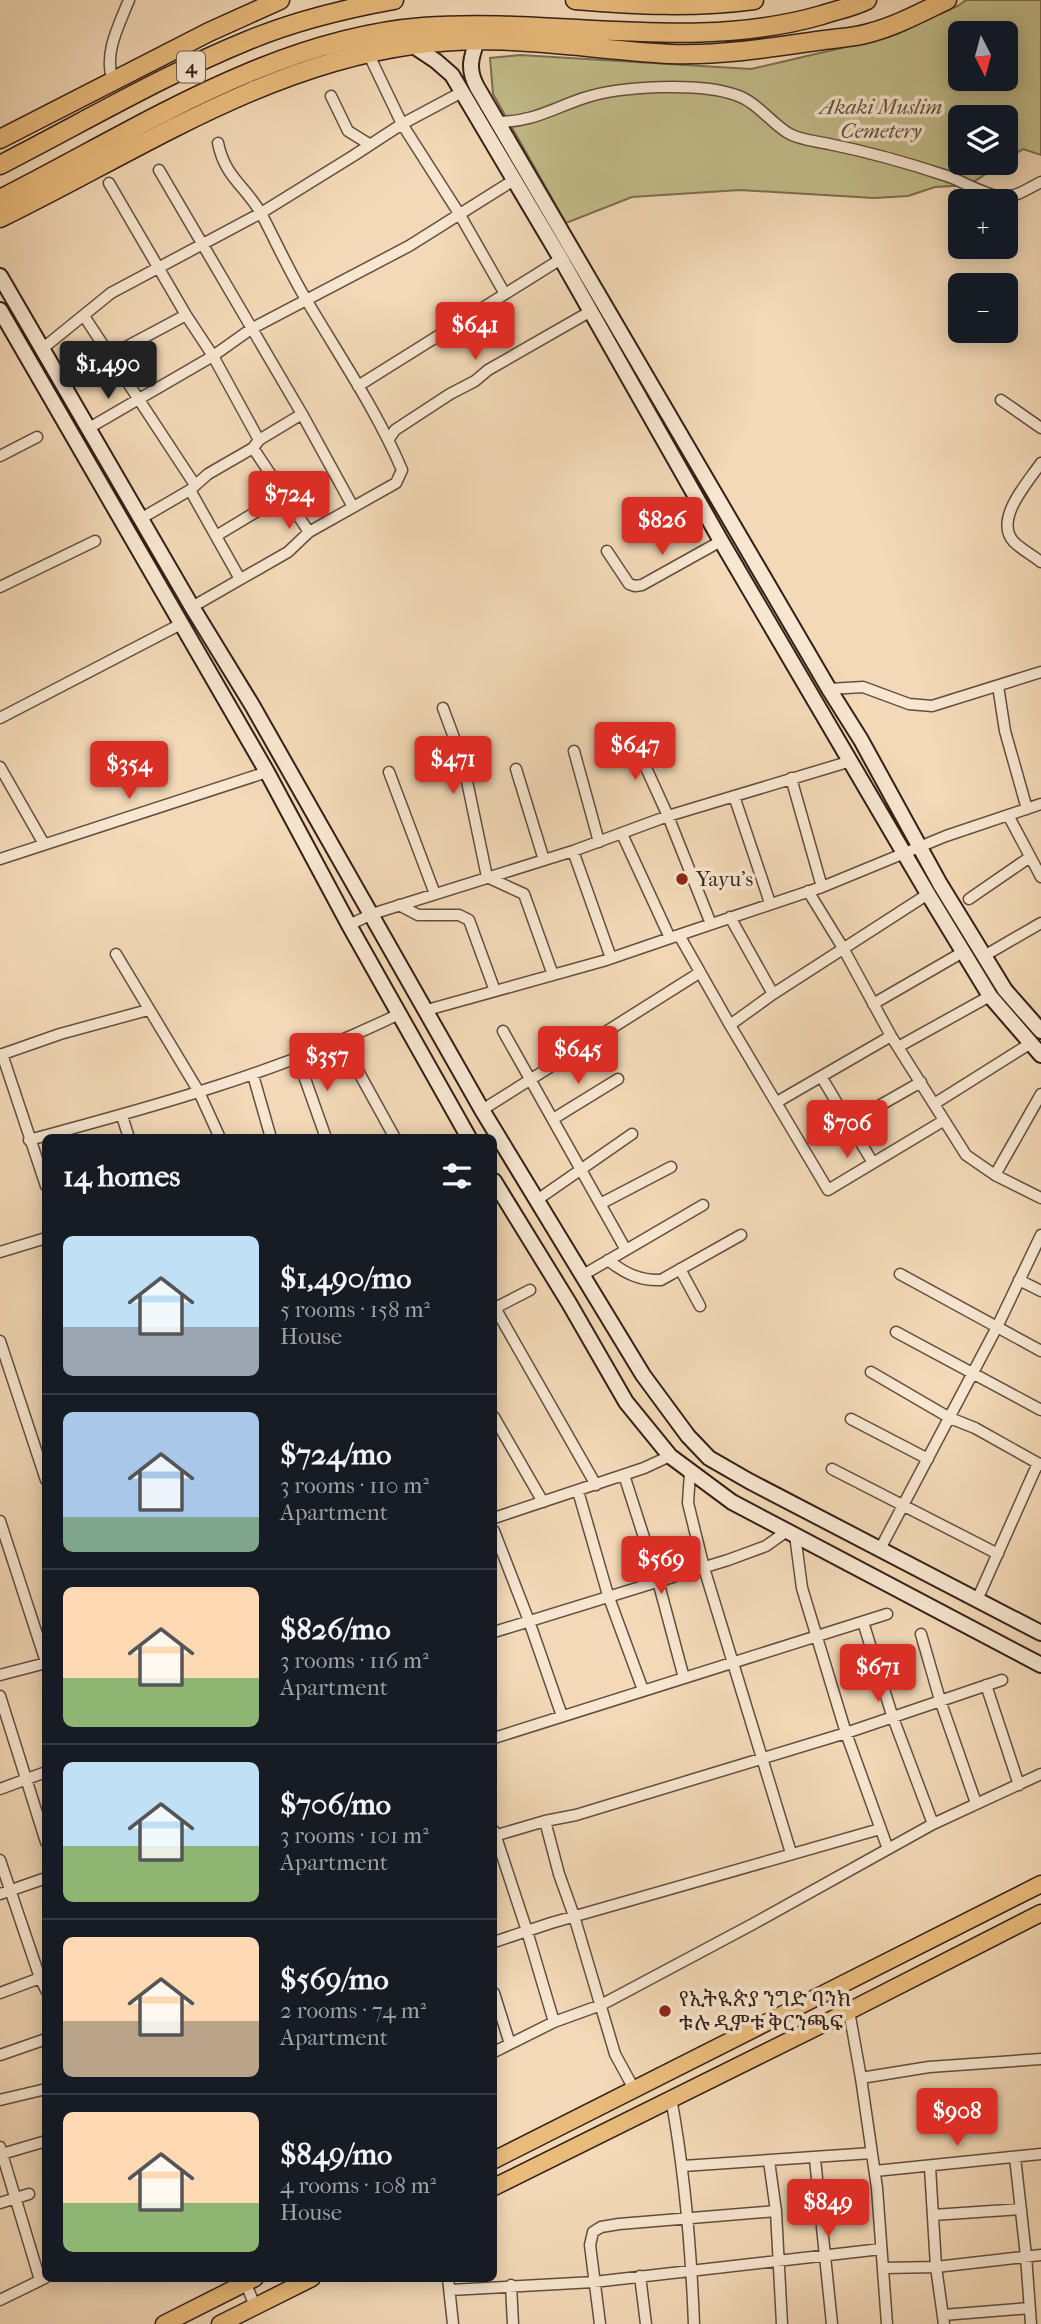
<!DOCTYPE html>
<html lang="en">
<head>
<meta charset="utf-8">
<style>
	:root { --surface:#171b24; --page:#242831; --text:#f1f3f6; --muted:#9ea1a6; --line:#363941; --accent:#d93025 }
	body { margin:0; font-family:"IM FELL French Canon","Noto Serif Ethiopic",serif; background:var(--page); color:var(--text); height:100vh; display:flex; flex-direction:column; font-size:26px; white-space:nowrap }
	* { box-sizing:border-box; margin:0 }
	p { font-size:23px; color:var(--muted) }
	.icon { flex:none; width:38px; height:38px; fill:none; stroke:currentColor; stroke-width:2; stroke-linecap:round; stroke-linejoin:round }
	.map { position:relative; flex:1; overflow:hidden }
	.details { position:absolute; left:42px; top:1134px; width:455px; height:1148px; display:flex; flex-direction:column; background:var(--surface); border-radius:10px; box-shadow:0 4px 18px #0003 }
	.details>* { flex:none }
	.needle { width:46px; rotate:174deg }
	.tools { position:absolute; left:948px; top:21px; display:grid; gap:14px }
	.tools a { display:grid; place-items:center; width:70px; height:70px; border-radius:10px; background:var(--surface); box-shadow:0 4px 18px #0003; font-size:35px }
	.price { position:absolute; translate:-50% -60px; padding:0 16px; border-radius:7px; background:var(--accent); color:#fff; font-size:23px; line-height:46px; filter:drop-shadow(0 2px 4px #0008) }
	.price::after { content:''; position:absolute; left:50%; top:42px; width:21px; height:16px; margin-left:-10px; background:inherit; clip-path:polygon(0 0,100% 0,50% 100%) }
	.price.selected { background:#222; color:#fff }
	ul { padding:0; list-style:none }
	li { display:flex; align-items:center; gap:21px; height:175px; padding:0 21px }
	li+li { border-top:2px solid var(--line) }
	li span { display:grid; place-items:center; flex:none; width:196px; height:140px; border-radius:10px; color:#555 }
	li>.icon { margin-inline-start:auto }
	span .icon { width:84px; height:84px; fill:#fffc; stroke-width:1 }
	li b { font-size:30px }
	h2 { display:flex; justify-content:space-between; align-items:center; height:84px; padding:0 21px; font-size:30px }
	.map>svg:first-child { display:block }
	.green { fill:#c2bd8a; stroke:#7b6e50; stroke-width:2; fill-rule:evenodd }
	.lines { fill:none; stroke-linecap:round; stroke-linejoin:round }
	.street-casing { stroke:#644e3f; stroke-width:13 }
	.secondary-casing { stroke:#341f17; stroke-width:18 }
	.primary-casing { stroke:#341f17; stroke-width:19 }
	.highway-casing { stroke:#341f17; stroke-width:21 }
	.street { stroke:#f7e6d0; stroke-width:10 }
	.secondary { stroke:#f7e6d0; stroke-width:14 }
	.primary { stroke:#eabc7c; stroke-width:16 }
	.highway { stroke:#eabc7c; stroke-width:18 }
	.poi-dot { fill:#8f2418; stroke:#f7e6d0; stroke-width:2.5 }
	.labels { text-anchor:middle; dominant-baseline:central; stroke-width:7; stroke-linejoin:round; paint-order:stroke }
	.shield { fill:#f7e6d0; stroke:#6e5b4e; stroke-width:2 }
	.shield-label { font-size:19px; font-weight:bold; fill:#341f17 }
	.park-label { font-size:21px; font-style:italic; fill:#5f4e3a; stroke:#f7e6d0 }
	.poi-label { font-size:21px; fill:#341f17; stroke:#f7e6d0; text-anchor:start }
</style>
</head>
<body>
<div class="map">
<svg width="1041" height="2324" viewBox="0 0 1041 2324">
	<rect width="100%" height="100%" fill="#f3d9b7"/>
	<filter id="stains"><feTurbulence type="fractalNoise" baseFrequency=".00286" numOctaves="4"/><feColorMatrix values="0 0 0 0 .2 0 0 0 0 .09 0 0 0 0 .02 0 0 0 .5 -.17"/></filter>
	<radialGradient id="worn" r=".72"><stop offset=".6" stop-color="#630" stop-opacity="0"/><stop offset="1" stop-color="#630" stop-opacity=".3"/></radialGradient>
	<path class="green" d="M966,0h75v155l-18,-6 -17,11v-43h-45v46h41l-33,22 -34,2 -27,9 -34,2 -134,-8 -108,7 -66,26 -73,-129 -3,-36 30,-3 231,14 129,-30 78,-33zM961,33h45v46h-45z"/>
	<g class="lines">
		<g class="street-casing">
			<path id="street" d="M368,53l34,71 58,91 45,79
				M113,81c-10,-27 6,-56 16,-81
				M331,96l17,35 21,13
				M497,122c36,0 54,-13 87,-24 36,-12 116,-16 152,-3 21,7 34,27 52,38 11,7 28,8 41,11 40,8 79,19 118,32 17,6 36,18 54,21 14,1 28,-9 40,-15
				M159,170l143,244 51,93
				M109,183l77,132 27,41 46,84
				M84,316l111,169
				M42,349l69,-56 150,-80 92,-57 49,-32 60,-32
				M111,355l75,-40
				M358,386l203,-127
				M1001,400l40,28
				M89,428l124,-72 38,-27 158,-83 105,-66
				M389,439l6,-9 55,-36 25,-13 13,-11 103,-59
				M253,448l56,84
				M0,456l37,-19
				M1041,463c-13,19 -48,57 -27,79 7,7 18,13 27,20
				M190,490l50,89
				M142,518l48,-28 18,-16 45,-26 6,-8 43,-26
				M216,536l68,-41
				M607,551l22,33 6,2 7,-1 79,-44
				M0,587l95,-46
				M192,607l96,-55 21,-20 87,-49 6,-13c-25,-59 -62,-113 -95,-169 -17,-28 -30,-57 -45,-86 -16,-29 -37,-37 -44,-72
				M998,686l7,45 22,78
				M829,689l34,-2 46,17 23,2 109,-34
				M443,708l20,54 24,115 37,17 29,81
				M0,718l181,-94
				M631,735l37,81 43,108
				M574,751l25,91
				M0,767l44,77
				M516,769l28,91
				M389,772l46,122
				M791,778l31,109
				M734,796l36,107
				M1008,815l33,62
				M622,834l48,104
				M573,851l38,107
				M0,859l267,-87
				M808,891l35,57 48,88 75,119 29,20 46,23
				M928,894l-155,100 -43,31 98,165 115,-69
				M969,899l61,-42
				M399,905l19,10h41l10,5 26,71
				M730,917l43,77
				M349,925l23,-11 201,-63 95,-35 183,-55
				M679,935l51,90
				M116,954l83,138 21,46
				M984,956l57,-33
				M873,1004l90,-52
				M427,1010l176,-49 76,-26 143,-48 124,-51 95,-32
				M503,1031l123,219
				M342,1042l53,96
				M898,1047l92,-51
				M2,1054l44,132
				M0,1055l60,-21 88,-24
				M298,1059l28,79
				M253,1075l18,63
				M822,1078l51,85
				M777,1102l114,-66
				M934,1104l97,-61
				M482,1110l217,-137
				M122,1116l7,22
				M553,1119l65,-40
				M849,1123l72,-41
				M29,1140c127,-34 251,-68 370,-126
				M995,1175l46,-81
				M537,1200l95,-66
				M600,1204l71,-37
				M0,1252l46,-14
				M608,1260c16,13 32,21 53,20l80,-45
				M680,1269l20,37
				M900,1274l141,77
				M583,1275l120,-70
				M1019,1280l22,11
				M494,1306l102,179
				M495,1308l35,-18
				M896,1332l145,78
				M0,1341l46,139
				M871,1372l79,46 25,10 66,37
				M494,1417l49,85
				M851,1419l77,40
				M832,1469l166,85
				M690,1472l-2,31 16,65 87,285
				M624,1475l34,106 26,97
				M578,1491l30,104 35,95
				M494,1518l150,-50 26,-12
				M0,1521l46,141
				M494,1531l35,90 33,95
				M795,1535l7,53 44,145 42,116
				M880,1549l117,-222 44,-92
				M977,1600l61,-137
				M863,1622l29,93 41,109
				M494,1632l234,-72 38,-14 21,-15
				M921,1634l19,66 36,103
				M0,1675l46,-12
				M986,1685l33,100
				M0,1696l46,146
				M494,1738l393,-124
				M0,1789l46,-17
				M545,1821l14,53 15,42 41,138 19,35
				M494,1831l33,100 27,91
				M494,1836l51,-15 31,-6 270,-82 156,-53
				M0,1860l40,118 -40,15
				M0,1894l46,-16
				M494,1942l57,-19 329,-94
				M45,1977l-5,1 6,12
				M494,1993l16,51
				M849,2011l12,67 16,110 10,136
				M494,2052l60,-30 47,-17 152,-81 180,-100 108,-50
				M0,2055l46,-16
				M861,2078l68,-11 112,-8
				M671,2098c14,75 20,150 23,226
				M0,2100l46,-11
				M0,2147l40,133
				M2,2154l44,-13
				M1015,2157l11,99 5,68
				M815,2159l17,165
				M769,2161l7,50 6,113
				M683,2166l189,-13
				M930,2167l6,100 8,57
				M875,2171l166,-17
				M0,2203l29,-9
				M933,2215l88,-6
				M883,2268l53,-1 105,-12
				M640,2276l6,48
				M448,2278l5,46
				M244,2279l11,27
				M511,2285l2,39
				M450,2290l144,-8 287,-33
				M0,2300l45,-22
				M943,2315l87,-7
				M600,2324l-10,-79 3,-13 8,-5 18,-3 157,-13"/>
		</g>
		<g class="secondary-casing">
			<path id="secondary" d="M478,38c-7,19 -11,31 -1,49l352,602 32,51 79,144 65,106 36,41
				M412,45l24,16 16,14 109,184 160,282 207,353 62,102 51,59
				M0,276l192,331 60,98 230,405 161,265 45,61 21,22 40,23 292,152
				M0,310l267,462 82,153 120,213
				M494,1181l75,122 57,99 44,54 62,46 309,163"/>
		</g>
		<g class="primary-casing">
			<path id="primary" d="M494,2160l547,-276
				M494,2187l355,-176 192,-98
				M164,2324l91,-46
				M220,2324l92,-46"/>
		</g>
		<g class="highway-casing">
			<path id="highway" d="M575,0c60,5 119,8 179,0
				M0,139l209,-107 71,-32
				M0,165c82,-42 163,-90 249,-125 46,-19 95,-31 145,-40
				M0,199c133,-67 271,-160 423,-172 134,-10 267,26 399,-12 15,-5 31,-8 45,-15
				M0,218c134,-65 261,-152 412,-173 90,-13 168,4 258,9 48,2 99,-6 147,-13 17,-3 36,-3 52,-8 27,-7 53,-21 78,-33"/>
		</g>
		<use href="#street" class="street"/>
		<use href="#secondary" class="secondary"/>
		<use href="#primary" class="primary"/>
		<use href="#highway" class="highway"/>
	</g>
	<g class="poi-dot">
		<circle cx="682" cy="879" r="7"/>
		<circle cx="665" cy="2011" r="7"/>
	</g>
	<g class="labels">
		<rect class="shield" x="177" y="51.5" width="28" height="31" rx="5"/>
		<g class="shield-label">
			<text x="191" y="67">4</text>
		</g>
		<g class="park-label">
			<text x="881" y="107">Akaki Muslim<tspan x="881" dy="24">Cemetery</tspan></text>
		</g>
		<g class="poi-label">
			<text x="696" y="879">Yayu's</text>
			<text x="679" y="1999">የኢትዪጵያ ንግድ ባንክ<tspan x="679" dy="24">ቱሉ ዲምቱ ቅርንጫፍ</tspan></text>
		</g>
	</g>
	<rect width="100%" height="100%" filter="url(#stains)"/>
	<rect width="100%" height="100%" fill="url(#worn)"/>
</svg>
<div class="tools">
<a><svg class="needle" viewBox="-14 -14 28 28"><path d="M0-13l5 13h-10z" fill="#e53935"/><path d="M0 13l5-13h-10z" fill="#9ea1a6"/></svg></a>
<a><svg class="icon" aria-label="layers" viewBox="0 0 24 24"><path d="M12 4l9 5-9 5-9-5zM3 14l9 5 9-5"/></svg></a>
<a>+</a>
<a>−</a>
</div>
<b class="price" style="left:475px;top:362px">$641</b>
<b class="price selected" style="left:108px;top:401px">$1,490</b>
<b class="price" style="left:289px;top:531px">$724</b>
<b class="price" style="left:662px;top:557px">$826</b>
<b class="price" style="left:635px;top:782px">$647</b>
<b class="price" style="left:453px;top:796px">$471</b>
<b class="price" style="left:129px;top:801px">$354</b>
<b class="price" style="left:578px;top:1086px">$645</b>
<b class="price" style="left:327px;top:1093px">$357</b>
<b class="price" style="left:847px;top:1160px">$706</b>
<b class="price" style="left:661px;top:1596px">$569</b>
<b class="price" style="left:878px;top:1704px">$671</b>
<b class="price" style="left:957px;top:2148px">$908</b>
<b class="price" style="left:828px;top:2239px">$849</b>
<section class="details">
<h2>14 homes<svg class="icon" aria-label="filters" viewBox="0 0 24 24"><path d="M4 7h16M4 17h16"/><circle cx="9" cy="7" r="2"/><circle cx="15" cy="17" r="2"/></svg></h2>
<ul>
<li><span style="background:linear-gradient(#bfe0f5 65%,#9aa5b1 0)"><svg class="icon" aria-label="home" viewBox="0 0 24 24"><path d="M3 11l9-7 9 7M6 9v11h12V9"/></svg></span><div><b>$1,490/mo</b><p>5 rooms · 158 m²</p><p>House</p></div></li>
<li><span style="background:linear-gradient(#a9c7e8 75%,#7fa58c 0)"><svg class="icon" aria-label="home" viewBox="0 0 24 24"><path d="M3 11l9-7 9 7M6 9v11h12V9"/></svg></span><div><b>$724/mo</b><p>3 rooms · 110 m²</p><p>Apartment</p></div></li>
<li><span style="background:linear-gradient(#ffd9b3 65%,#8fb573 0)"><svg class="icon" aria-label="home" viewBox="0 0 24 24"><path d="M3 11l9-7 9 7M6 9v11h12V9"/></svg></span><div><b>$826/mo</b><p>3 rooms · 116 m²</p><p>Apartment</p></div></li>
<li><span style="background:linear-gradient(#bfe0f5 60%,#8fb573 0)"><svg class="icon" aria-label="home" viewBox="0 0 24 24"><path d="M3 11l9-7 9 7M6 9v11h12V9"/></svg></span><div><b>$706/mo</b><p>3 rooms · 101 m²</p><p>Apartment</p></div></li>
<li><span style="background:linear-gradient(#ffd9b3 60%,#b9a48a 0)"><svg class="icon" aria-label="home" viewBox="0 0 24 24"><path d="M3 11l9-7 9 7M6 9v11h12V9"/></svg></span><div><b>$569/mo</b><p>2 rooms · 74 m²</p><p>Apartment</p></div></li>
<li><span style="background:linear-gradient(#ffd9b3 65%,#8fb573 0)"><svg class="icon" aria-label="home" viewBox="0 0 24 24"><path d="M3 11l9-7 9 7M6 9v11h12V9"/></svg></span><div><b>$849/mo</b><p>4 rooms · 108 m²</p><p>House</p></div></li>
</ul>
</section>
</div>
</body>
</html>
